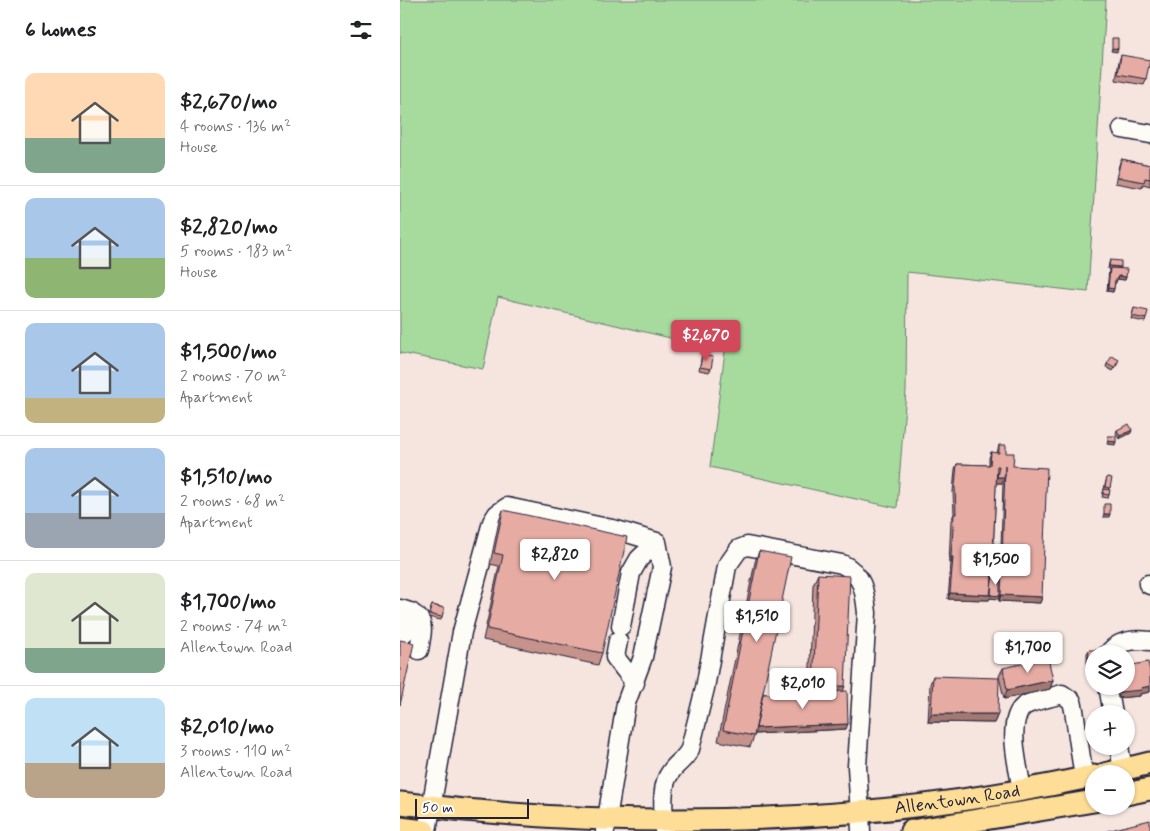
<!DOCTYPE html>
<html lang="en">
<head>
<meta charset="utf-8">
<style>
	:root { --surface:#fff; --page:#f6f6f6; --text:#202124; --muted:#757577; --line:#e0e0e0; --accent:#d1495b }
	body { margin:0; font-family:Mynerve,sans-serif; background:var(--page); color:var(--text); height:100vh; display:flex; flex-direction:column; font-size:19px; white-space:nowrap }
	* { box-sizing:border-box; margin:0 }
	p { font-size:16px; color:var(--muted) }
	.icon { flex:none; width:28px; height:28px; fill:none; stroke:currentColor; stroke-width:2; stroke-linecap:round; stroke-linejoin:round }
	.map { position:relative; flex:1; overflow:hidden }
	.panel { display:flex; flex-direction:column; background:var(--surface); width:400px }
	.panel>* { flex:none }
	.fabs { position:absolute; left:685px; top:645px; display:grid; gap:10px }
	.fabs a { display:grid; place-items:center; width:50px; height:50px; border-radius:50%; background:var(--surface); box-shadow:0 1px 4px #0004; font-size:25px }
	.scale { position:absolute; left:15px; bottom:12px; width:114px; box-sizing:border-box; padding-left:5px; border:2px solid #22223b; border-top:0; font-size:14px; line-height:18px; white-space:nowrap; color:#22223b; -webkit-text-stroke:4px #fdfcf7; paint-order:stroke }
	.price { position:absolute; translate:-50% -42px; padding:0 11px; border-radius:5px; background:#fff; color:#222; font-size:16px; line-height:32px; filter:drop-shadow(0 1px 2px #0008) }
	.price::after { content:''; position:absolute; left:50%; top:30px; width:15px; height:11px; margin-left:-8px; background:inherit; clip-path:polygon(0 0,100% 0,50% 100%) }
	.price.active { background:var(--accent); color:#fff }
	ul { padding:0; list-style:none }
	li { display:flex; align-items:center; gap:15px; height:125px; padding:0 25px }
	li+li { border-top:1px solid var(--line) }
	li span { display:grid; place-items:center; flex:none; width:140px; height:100px; border-radius:10px; color:#555 }
	li>.icon { margin-inline-start:auto }
	span .icon { width:60px; height:60px; fill:#fffc; stroke-width:1 }
	li b { font-size:21px }
	h2 { display:flex; justify-content:space-between; align-items:center; height:60px; padding:0 25px; font-size:21px }
	main { display:flex; flex:1; min-height:0 }
	.map>svg:first-child { display:block }
	.green { fill:#a7db9e; stroke:#647e6c }
	.lines { fill:none; stroke-linecap:round; stroke-linejoin:round }
	.minor-casing { stroke:#22223b; stroke-width:21 }
	.major-casing { stroke:#22223b; stroke-width:25 }
	.minor { stroke:#fdfcf7; stroke-width:18 }
	.major { stroke:#fedd96; stroke-width:21 }
	.wall { fill:#c6938c; stroke:#22223b; fill-rule:evenodd }
	.shaded-wall { fill:#a17872; stroke:#22223b }
	.building { fill:#e6aba3; stroke:#22223b }
	.labels { text-anchor:middle; dominant-baseline:central; stroke-width:4.5; stroke-linejoin:round; paint-order:stroke }
	.street-label { font-size:18px; fill:#22223b; stroke:#fdfcf7 }
</style>
</head>
<body>
<main>
<section class="panel">
<h2>6 homes<svg class="icon" aria-label="filters" viewBox="0 0 24 24"><path d="M4 7h16M4 17h16"/><circle cx="9" cy="7" r="2"/><circle cx="15" cy="17" r="2"/></svg></h2>
<ul>
<li><span style="background:linear-gradient(#ffd9b3 65%,#7fa58c 0)"><svg class="icon" aria-label="home" viewBox="0 0 24 24"><path d="M3 11l9-7 9 7M6 9v11h12V9"/></svg></span><div><b>$2,670/mo</b><p>4 rooms · 136 m²</p><p>House</p></div></li>
<li><span style="background:linear-gradient(#a9c7e8 60%,#8fb573 0)"><svg class="icon" aria-label="home" viewBox="0 0 24 24"><path d="M3 11l9-7 9 7M6 9v11h12V9"/></svg></span><div><b>$2,820/mo</b><p>5 rooms · 183 m²</p><p>House</p></div></li>
<li><span style="background:linear-gradient(#a9c7e8 75%,#c2b280 0)"><svg class="icon" aria-label="home" viewBox="0 0 24 24"><path d="M3 11l9-7 9 7M6 9v11h12V9"/></svg></span><div><b>$1,500/mo</b><p>2 rooms · 70 m²</p><p>Apartment</p></div></li>
<li><span style="background:linear-gradient(#a9c7e8 65%,#9aa5b1 0)"><svg class="icon" aria-label="home" viewBox="0 0 24 24"><path d="M3 11l9-7 9 7M6 9v11h12V9"/></svg></span><div><b>$1,510/mo</b><p>2 rooms · 68 m²</p><p>Apartment</p></div></li>
<li><span style="background:linear-gradient(#dfe7d0 75%,#7fa58c 0)"><svg class="icon" aria-label="home" viewBox="0 0 24 24"><path d="M3 11l9-7 9 7M6 9v11h12V9"/></svg></span><div><b>$1,700/mo</b><p>2 rooms · 74 m²</p><p>Allentown Road</p></div></li>
<li><span style="background:linear-gradient(#bfe0f5 65%,#b9a48a 0)"><svg class="icon" aria-label="home" viewBox="0 0 24 24"><path d="M3 11l9-7 9 7M6 9v11h12V9"/></svg></span><div><b>$2,010/mo</b><p>3 rooms · 110 m²</p><p>Allentown Road</p></div></li>
</ul>
</section>
<div class="map">
<svg width="750" height="831" viewBox="0 0 750 831">
	<rect width="100%" height="100%" fill="#f6e4de"/>
	<filter id="ink" filterUnits="userSpaceOnUse"><feTurbulence type="fractalNoise" baseFrequency=".02" numOctaves="2"/><feDisplacementMap in="SourceGraphic" scale="10" xChannelSelector="R" yChannelSelector="G"/><feConvolveMatrix kernelMatrix="1 2 1 2 8 2 1 2 1" color-interpolation-filters="sRGB"/></filter>
	<g filter="url(#ink)">
		<path class="green" d="M0,0h706l-18,292 -181,-20 -1,119 -9,117 -187,-41 15,-116 -227,-54 -15,72 -83,-16z"/>
		<g class="lines">
			<g class="minor-casing">
				<path id="minor" d="M722,129l28,5
					M748,584l2,1
					M0,609c27,7 23,17 19,41
					M221,626l10,-53 8,-14 18,-17
					M0,636l5,-4 6,-20
					M218,641l-3,16 20,26
					M708,654c10,-14 26,-15 42,-13
					M708,686l5,28
					M719,746l4,24
					M622,790c-3,-20 -17,-69 2,-84 9,-6 27,-8 38,-12l10,7 2,9 10,68
					M27,831l35,-199 30,-110 5,-8 10,-7 110,23 40,12 5,25 -19,90 -17,46 -21,128
					M264,831c0,-17 -4,-45 6,-58 6,-10 15,-13 20,-24l15,-61 22,-122 12,-17 8,-3 95,18c21,10 23,28 25,49l-10,153 4,65"/>
			</g>
			<g class="major-casing">
				<g id="major">
					<path d="M705,774l45,-11"/>
					<path d="M726,794l24,-5"/>
					<path id="s1" d="M0,803c231,28 466,23 694,-27"/>
					<path d="M0,828l24,3"/>
					<path d="M511,831l183,-30"/>
				</g>
			</g>
			<use href="#minor" class="minor"/>
			<use href="#major" class="major"/>
		</g>
		<path class="wall" d="M721,55l25,24 -2,6 -28,-5 3,-19z
			M721,159l29,6v21l-7,-2 -1,4 -27,-5 4,-18z
			M710,260l10,9 6,8 -1,3 -8,-1 -1,4h-1l-2,9 -6,-1 2,-22h-1l1,-6z
			M734,308l12,11 -1,3 -14,-3z
			M302,355l9,14 -2,3 -10,-2z
			M718,363l-5,8 -7,-4 1,-3z
			M717,430l14,3 -12,6 -3,-6z
			M599,445l7,8 7,13 29,131 -2,6 -41,-2v-2l-9,-1 -1,2 -41,-1 3,-36h-2l2,-43 3,-6 -1,-22 2,-23 2,-5 32,1v-7l2,-6 6,1zM596,483h7l-3,95 -7,-3 -1,3z
			M707,477l2,13v5l-1,3 -6,-1z
			M103,510l99,143 -4,12 -115,-25 16,-74 -9,-2 9,-43z
			M359,551l4,143 46,-1 4,-108 5,-11 25,117 3,38 -91,5 -5,13 -32,-6 37,-179z
			M32,605l12,3 -3,12 -13,-3z
			M689,650l5,4v16h-7v-17z
			M728,666l22,6v20l-10,2v2l-22,2 -2,-12h10z
			M603,668l50,12 -3,9 -46,10 -5,-23z
			M533,676l65,38 -4,9 -66,-1 2,-38z"/>
		<path class="shaded-wall" d="M712,48l6,1 -1,3 -6,-1z
			M709,266l12,1 -1,3 -12,-1z
			M718,276l8,1 -1,3 -8,-1z
			M708,288l6,1 -1,3 -6,-1z
			M732,430l-1,3 -12,6 1,-3z
			M708,441l8,1 -1,3 -8,-1z
			M597,477h8l-3,6h-7z
			M704,514h6l-1,3h-6z
			M551,557h2l-2,6h-2z
			M550,593l41,2 9,1 -1,3 -9,-1 -1,2 -41,-1z
			M601,595l41,2 -2,6 -41,-2z
			M688,667h6v3h-7z
			M653,680l-3,9 -46,10 3,-9z
			M445,686l-4,11 -32,1 4,-11z
			M750,686v6l-10,2v2l-22,2 2,-6z
			M531,714h67l-4,9 -66,-1z
			M448,724l-2,5 -93,5 2,-6z"/>
		<path class="building" d="M712,38h6v11l-6,-1z
			M721,55l29,5 -4,19 -28,-5z
			M721,159l29,6v14l-5,-1 -1,4 -27,-5z
			M710,260l11,1v6l-12,-1z
			M710,268l17,1 -1,8 -8,-1 -1,4h-2l-1,9 -6,-1z
			M734,308l14,3 -2,8 -14,-3z
			M302,355l11,2 -2,12 -11,-2z
			M712,356l7,4 -5,8 -7,-4z
			M729,424l3,6 -12,6 -3,-6z
			M708,436h8v6l-8,-1z
			M599,445h7v8h8l-1,13 34,2 -5,129 -41,-2 4,-129v11h-8l2,-11h-2l-6,129 -41,-2 3,-36h-2l3,-43h2l-1,-28 2,-22 33,1 1,-13 8,1z
			M707,477l5,1 -2,10 -5,-1z
			M704,489l6,1 -1,5 -6,-1z
			M704,504h6v10h-6z
			M103,510l124,27 -25,116 -115,-24 16,-74 -9,-2z
			M359,551l32,6 -37,179 -31,-6z
			M418,574l32,2 -5,110 -32,1z
			M593,575h7v21l-10,-1z
			M32,605l12,3 -2,9 -13,-3z
			M0,640l14,3 -14,62z
			M689,650h8v4h-3v13h-6z
			M725,651l1,3h-9v-2z
			M726,656l2,10 20,-4 2,10v14l-9,2 1,2 -22,2 -1,-6h7z
			M648,658l5,22 -46,10 -4,-22z
			M533,676l66,2 -1,36h-67z
			M447,691l1,33 -92,4 7,-34z
			M750,820v11h-43z"/>
	</g>
	<g class="labels">
		<g class="street-label">
			<text stroke="none"><textPath href="#s1" startOffset="559">Allentown Road</textPath></text>
		</g>
	</g>
</svg>
<div class="fabs">
<a><svg class="icon" aria-label="layers" viewBox="0 0 24 24"><path d="M12 4l9 5-9 5-9-5zM3 14l9 5 9-5"/></svg></a>
<a>+</a>
<a>−</a>
</div>
<div class="scale">50 m</div>
<b class="price active" style="left:306px;top:362px">$2,670</b>
<b class="price" style="left:155px;top:581px">$2,820</b>
<b class="price" style="left:596px;top:586px">$1,500</b>
<b class="price" style="left:357px;top:643px">$1,510</b>
<b class="price" style="left:628px;top:674px">$1,700</b>
<b class="price" style="left:403px;top:710px">$2,010</b>
</div>
</main>
</body>
</html>
